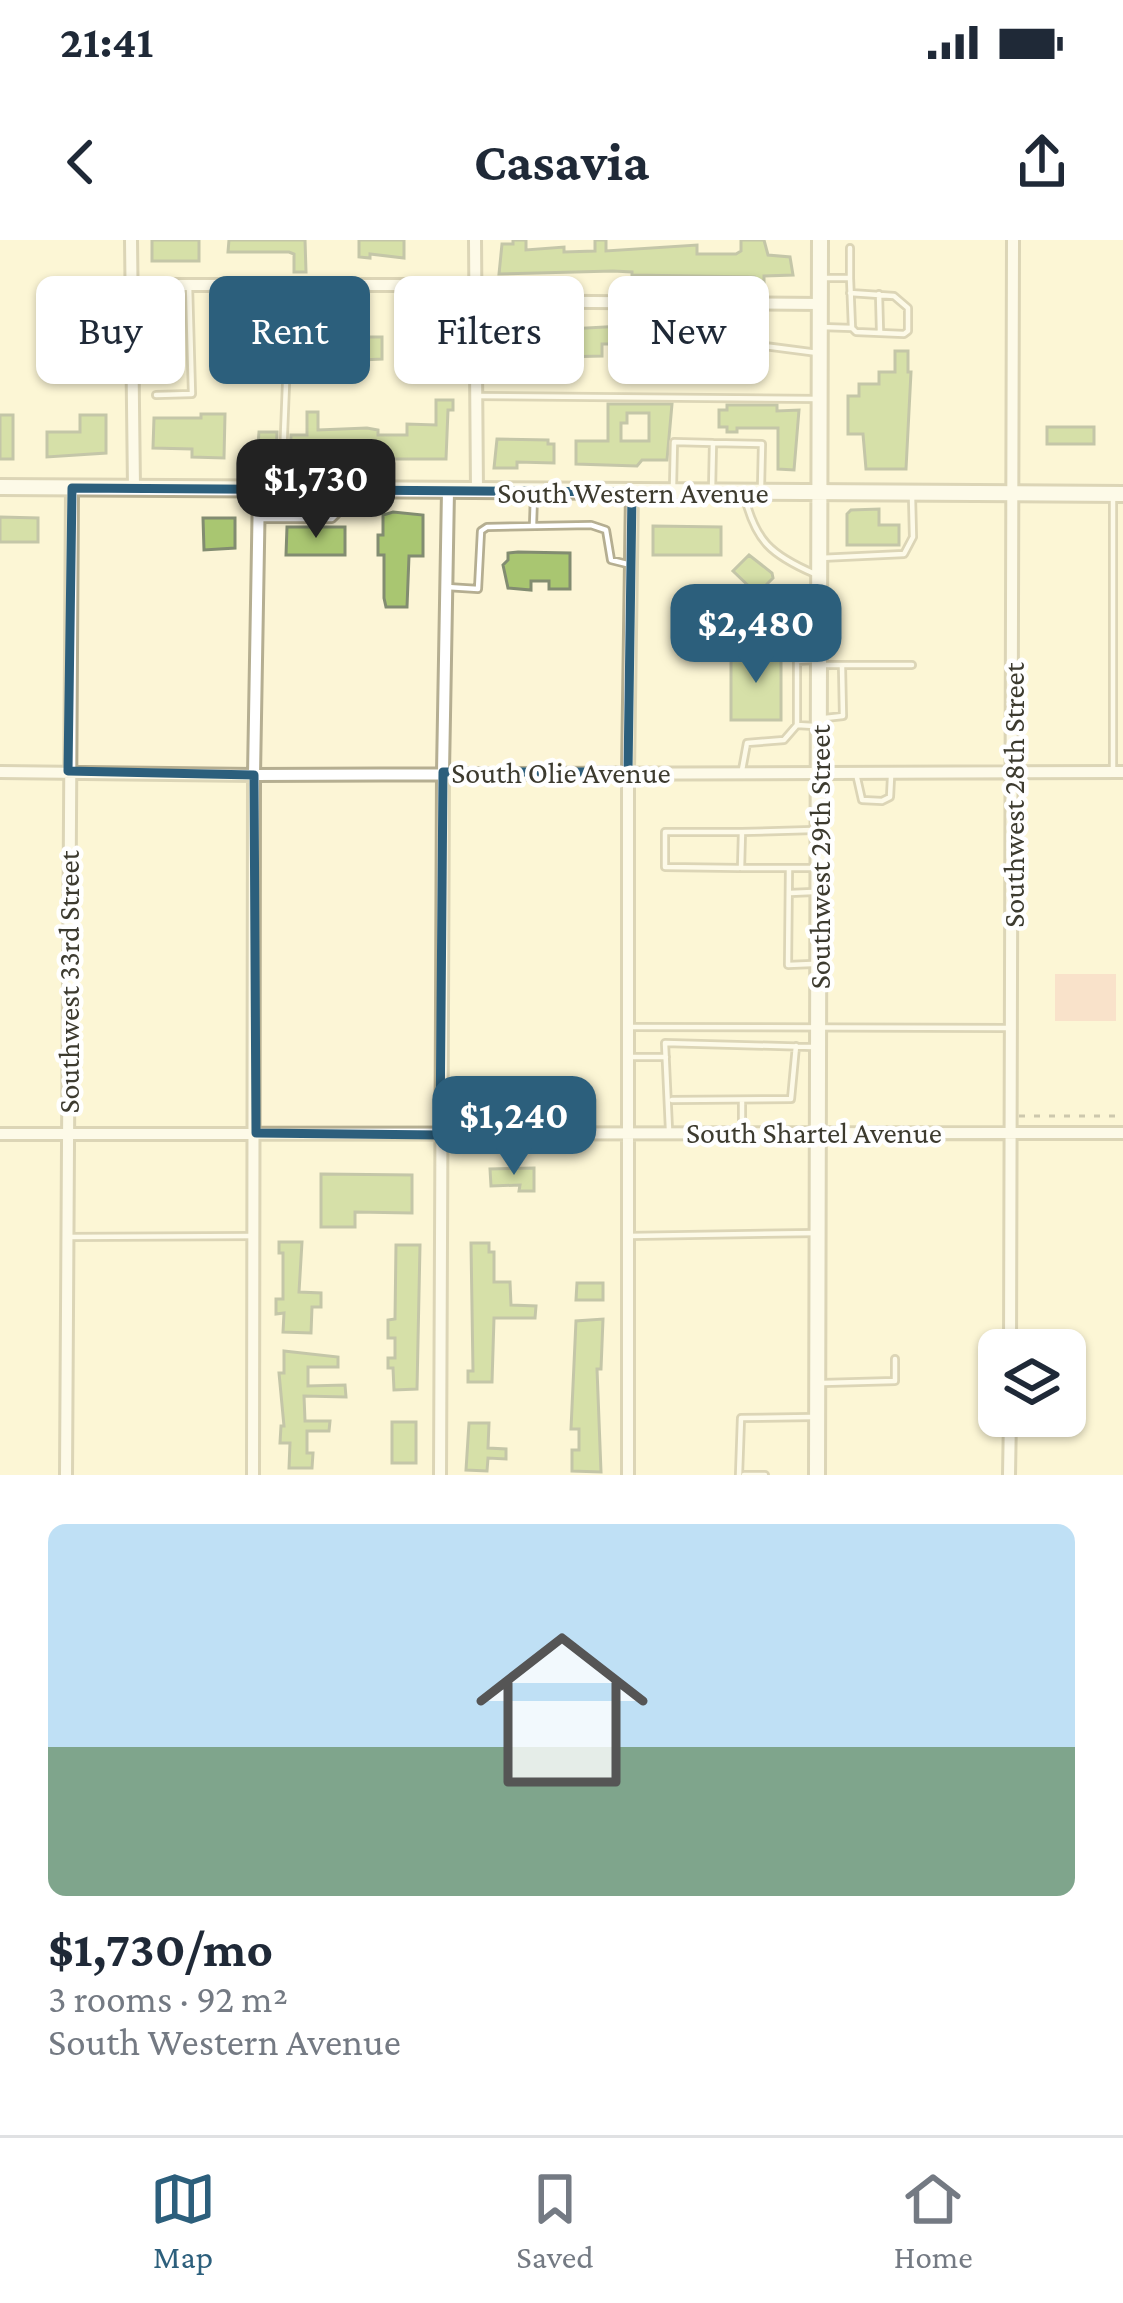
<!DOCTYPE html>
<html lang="en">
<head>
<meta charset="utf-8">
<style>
	:root { --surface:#fff; --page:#f6f6f7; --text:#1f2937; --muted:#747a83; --line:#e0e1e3; --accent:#2c5f7c }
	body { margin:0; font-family:"Crimson Pro",serif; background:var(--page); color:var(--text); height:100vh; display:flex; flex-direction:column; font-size:45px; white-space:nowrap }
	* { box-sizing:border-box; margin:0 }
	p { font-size:39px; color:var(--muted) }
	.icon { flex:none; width:66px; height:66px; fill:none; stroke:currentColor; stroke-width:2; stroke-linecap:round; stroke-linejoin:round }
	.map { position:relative; height:1235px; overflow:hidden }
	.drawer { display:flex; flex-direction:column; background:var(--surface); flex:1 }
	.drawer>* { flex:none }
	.banner { position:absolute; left:36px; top:36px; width:1053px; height:108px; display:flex; gap:24px }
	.buttons { position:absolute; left:978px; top:1089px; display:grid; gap:24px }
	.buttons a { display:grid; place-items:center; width:108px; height:108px; border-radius:18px; background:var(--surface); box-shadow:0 3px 9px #0004; font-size:60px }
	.price { position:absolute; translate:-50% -102px; padding:0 27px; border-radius:24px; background:var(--accent); color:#fff; font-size:39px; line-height:78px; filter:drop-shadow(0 3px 6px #0008) }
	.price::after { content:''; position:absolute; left:50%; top:72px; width:36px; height:27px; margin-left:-18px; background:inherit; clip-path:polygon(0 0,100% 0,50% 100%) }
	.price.selected { background:#222; color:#fff }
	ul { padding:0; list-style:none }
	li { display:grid; align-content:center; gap:24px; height:636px; padding:0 48px }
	li span { display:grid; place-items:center; height:372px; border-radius:18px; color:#555 }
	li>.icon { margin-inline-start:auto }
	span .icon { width:216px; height:216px; fill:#fffc; stroke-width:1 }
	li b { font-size:51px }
	.tag { padding:0 42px; border-radius:18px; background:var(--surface); box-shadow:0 3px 9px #0004; font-size:42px; line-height:108px }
	.tag.selected { background:var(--accent); color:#fff }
	.status { display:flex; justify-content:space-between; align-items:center; height:84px; padding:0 60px; background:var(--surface); direction:ltr }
	.status svg { height:33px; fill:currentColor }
	header { display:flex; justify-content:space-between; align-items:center; height:156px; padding:0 48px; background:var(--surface); font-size:54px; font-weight:700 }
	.tabs { display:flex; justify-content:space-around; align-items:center; height:168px; border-top:3px solid var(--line); background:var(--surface); font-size:33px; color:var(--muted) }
	.tabs a { display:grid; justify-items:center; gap:6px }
	.tabs .selected { color:var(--accent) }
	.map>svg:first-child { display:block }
	.green { fill:#f6cbbd }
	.building { fill:#a9c671; stroke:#828c71; stroke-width:3; fill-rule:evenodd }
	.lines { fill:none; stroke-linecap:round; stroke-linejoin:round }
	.service-casing { stroke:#b5ae91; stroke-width:10 }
	.minor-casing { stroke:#b5ae91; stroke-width:16 }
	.secondary-casing { stroke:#b5ae91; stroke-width:20 }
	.path { stroke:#95917c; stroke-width:3; stroke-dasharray:6 9; stroke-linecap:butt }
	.service { stroke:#fff; stroke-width:4.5 }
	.minor { stroke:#fff; stroke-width:10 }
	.secondary { stroke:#fff; stroke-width:14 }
	.marked { fill:none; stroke:#2c5f7c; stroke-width:9; stroke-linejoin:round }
	.labels { text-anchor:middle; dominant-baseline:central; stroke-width:9; stroke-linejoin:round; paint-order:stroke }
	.street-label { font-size:30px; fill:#3d3b2f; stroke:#fff }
</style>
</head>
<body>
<div class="status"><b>21:41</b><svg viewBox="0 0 49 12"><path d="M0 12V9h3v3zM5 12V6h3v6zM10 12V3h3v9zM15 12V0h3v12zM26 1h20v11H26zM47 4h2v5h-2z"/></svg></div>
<header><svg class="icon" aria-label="back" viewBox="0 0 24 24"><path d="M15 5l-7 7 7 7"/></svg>Casavia<svg class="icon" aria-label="share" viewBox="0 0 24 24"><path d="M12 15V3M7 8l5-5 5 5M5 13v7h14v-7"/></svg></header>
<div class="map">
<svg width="1123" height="1235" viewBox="0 0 1123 1235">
	<rect width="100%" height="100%" fill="#fcf5d6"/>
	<path class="green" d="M1055,734h61v47h-61z"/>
	<path class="building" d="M152,0h47v21h-47z
		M229,0h76l1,32h-12v-18l-5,-2h-61z
		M359,0h45v18l-34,-4v4l-11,-1z
		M513,0h13v10l38,-3v5l31,-1v-11h11v11l91,-6v9h39l5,-3v-11h23l4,15 22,2 3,18 -29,1v10h-11l1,-9 -122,-2v-3l-19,-1 -114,3 3,-30h11z
		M413,55l40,3 1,55 -5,24h-19v-9h-22l4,-19 20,-3v-22l-9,-6h-10z
		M341,62h9v13h5v20h-16v4l-9,3h-33v-13l-49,-6v11h-16l-2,-6v-23h111z
		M657,85l43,5 1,23 -45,-6v11h-16v-14h-38v12l-41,1v-7h-19v16h-8l-1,-13h-18v17h-16l2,-39h23v-4h9v4l90,-5 34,4z
		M362,97h20v22l-20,1z
		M895,111h13v21h3l-5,97h-40l-3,-35h-15v-38h11v-12h20v-12h16z
		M436,160h17v10h-5l-2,49h-73l-1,6h-18v-7h-24v5l-40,1 1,-29h16v-23h11v18l49,-2 11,2v5h29v-11l29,1z
		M608,164h64l-5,56h-25l-5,6 -61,-2v-23h32zM627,173h22v28h-28v-18h6z
		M727,165h50v6l22,-1 -5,60 -16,-1v-41h-41v4h-10v-5h-8v-17h8z
		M201,174h24l-1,44 -32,-1v-8l-39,-1 1,-30h47z
		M0,175h13v44h-13z
		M80,175h26v38l-59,4v-25h33z
		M1047,187h47v17h-47z
		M259,192h18l-1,25 -19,1z
		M497,199l51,1v4h6v19l-37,-1v6h-23z
		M879,269v16h20v20h-52v-31l4,-4z
		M393,272l30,3v41h-14l-2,51h-21l-2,-9v-43h-6v-20h5v-20z
		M0,277l38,1v24h-38z
		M203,278h32v30l-31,2z
		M653,286l68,1v28h-68z
		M287,287h58v28h-59z
		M518,312l52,1v36h-21v-8h-18v9l-23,-2 -5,-23 5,-5v-7z
		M749,315l23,18 1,5 -16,16 -24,-23z
		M731,411h50v69h-50z
		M534,928v23h-15l1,-6 -29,1 -1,-17z
		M321,934l91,1v38l-57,-1v15h-34z
		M279,1002h23l-3,50 22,1v14h-9l-1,26 -28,-1 1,-19 -8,1v-15h7v-46h-4z
		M471,1003h18v9h5v30h16l1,23 25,1 -1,12h-41l-2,64h-24v-11h5z
		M396,1005h24l-3,144 -23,1 -1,-22h-5v-10h7v-20h-7v-18l7,-1z
		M577,1043h26v17h-27z
		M603,1079l-2,50h-4l4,103 -29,-1v-21h7v-21h-8l5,-108z
		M284,1111l54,6v10h-30v19l37,-1 1,12 -42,-1 1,25h25l-1,10h-22v22h6l-1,15h-23l1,-25h-10l1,-17h3l-5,-53h5z
		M392,1182h24v41h-24z
		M469,1183h20l-1,25 18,1v10l-18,-1 -1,13 -21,-1z"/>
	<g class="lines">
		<g class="service-casing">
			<path id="service" d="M850,8v30
				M821,38h29l2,50 -31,-1
				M850,53l44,3 14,12v23l-4,3 -48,-2 -4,-4
				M879,54l1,37
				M755,64l2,41 61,8
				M156,155l36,-1 -3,-109
				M476,156l342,3
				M282,243l4,-99
				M673,246l1,-44 39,1
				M712,250l1,-47 49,1 -1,43
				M744,254c11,47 27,61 71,80
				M1113,259v271
				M258,279h74l9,-9 3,-15
				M533,285l1,-30
				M820,318l84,-4 9,-17 -1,-40
				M447,347l31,2 3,-58 6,-4 104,-2 15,5 5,30 20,5
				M825,425h87
				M825,478l18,-2 -1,-49
				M797,484v-63l17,-1
				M742,530l5,-27 37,-3 13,-15 17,1
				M857,538l5,22 20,1 8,-4 1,-20
				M813,590l-71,2 -1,36h73
				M739,628l-74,-1v-35h77
				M789,628l-1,97 24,-1
				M790,653l23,-1
				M629,787l377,1
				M630,817h36
				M672,860l119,-1 5,-53
				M669,890l-4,-87 148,4
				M742,892v-30
				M629,996l187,-3
				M67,997l187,-1
				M823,1143l72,-2v-22
				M739,1235l2,-57 71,-1
				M744,1235h21"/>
		</g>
		<g class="minor-casing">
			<path id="minor" d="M131,0l3,248
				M475,0l2,251
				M130,45h345
				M476,61l345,3
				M0,532l254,3 869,-3
				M0,894l1123,-1
				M1010,1110l3,-1110
				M66,1235l6,-987
				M253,1235l1,-700 5,-286
				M440,1235l3,-703 5,-281
				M628,1235v-703l4,-280
				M1009,1235l1,-59"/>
		</g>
		<g class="secondary-casing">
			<path id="secondary" d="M0,247l1123,7
				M817,1235l3,-1235"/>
		</g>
		<path class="path" d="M1019,876h104"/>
		<use href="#service" class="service"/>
		<use href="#minor" class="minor"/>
		<use href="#secondary" class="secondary"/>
	</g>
	<path d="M0 0H1123V1235H0ZM72,248l560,4 -4,280h-185l-3,363 -184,-2 -2,-358 -186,-4z" fill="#fcf5d6" fill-opacity=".55" fill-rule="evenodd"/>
	<path class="marked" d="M72,248l560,4 -4,280h-185l-3,363 -184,-2 -2,-358 -186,-4z"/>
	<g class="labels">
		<g class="street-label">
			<text x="633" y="252">South Western Avenue</text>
			<text x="561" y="532">South Olie Avenue</text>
			<text transform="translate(1013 555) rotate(-90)">Southwest 28th Street</text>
			<text transform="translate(819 617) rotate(-90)">Southwest 29th Street</text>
			<text transform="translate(68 742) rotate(-90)">Southwest 33rd Street</text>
			<text x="814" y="892">South Shartel Avenue</text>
		</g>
	</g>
</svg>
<div class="buttons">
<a><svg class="icon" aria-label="layers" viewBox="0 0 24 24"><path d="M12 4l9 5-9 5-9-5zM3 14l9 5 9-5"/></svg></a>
</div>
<b class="price selected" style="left:316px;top:301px">$1,730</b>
<b class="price" style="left:756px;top:446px">$2,480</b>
<b class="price" style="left:514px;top:938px">$1,240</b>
<div class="banner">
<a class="tag">Buy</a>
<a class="tag selected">Rent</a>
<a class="tag">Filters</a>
<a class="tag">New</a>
</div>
</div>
<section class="drawer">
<ul>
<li><span style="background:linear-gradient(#bfe0f5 60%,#7fa58c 0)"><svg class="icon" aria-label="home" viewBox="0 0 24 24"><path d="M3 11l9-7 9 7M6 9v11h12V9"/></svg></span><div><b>$1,730/mo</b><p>3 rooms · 92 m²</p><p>South Western Avenue</p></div></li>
</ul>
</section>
<nav class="tabs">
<a class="selected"><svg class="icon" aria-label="map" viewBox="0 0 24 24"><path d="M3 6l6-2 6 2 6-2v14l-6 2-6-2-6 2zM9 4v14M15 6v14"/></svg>Map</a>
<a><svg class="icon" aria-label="saved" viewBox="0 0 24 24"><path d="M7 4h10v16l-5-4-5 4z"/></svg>Saved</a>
<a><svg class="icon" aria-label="home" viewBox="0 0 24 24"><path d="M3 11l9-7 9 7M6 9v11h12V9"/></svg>Home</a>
</nav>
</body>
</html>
